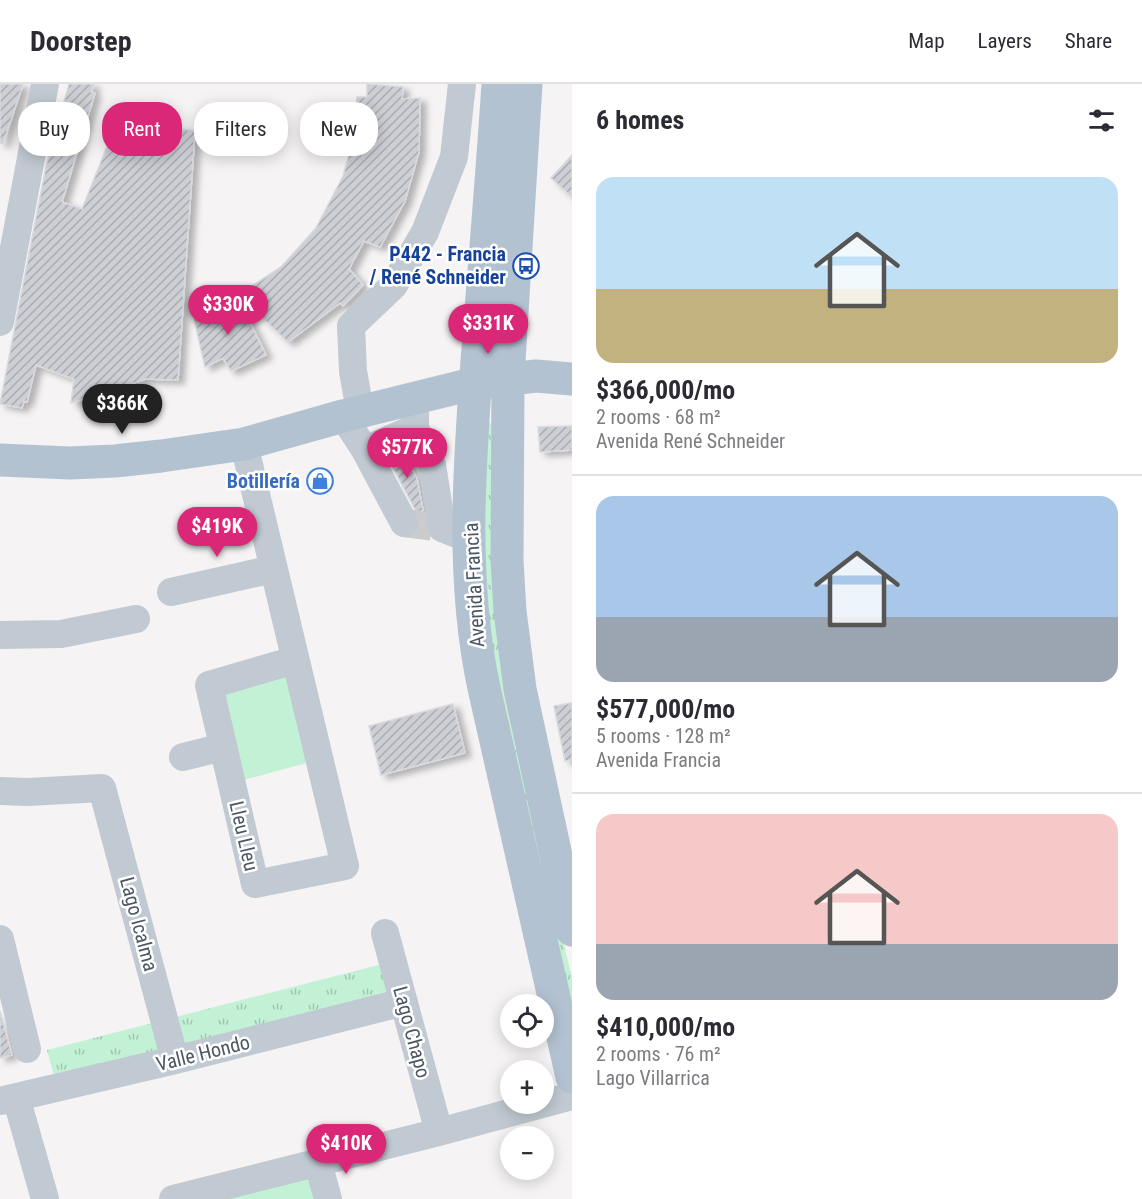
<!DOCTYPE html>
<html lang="en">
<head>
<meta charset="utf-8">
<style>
	:root { --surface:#fff; --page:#f2f2f3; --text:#2b2b33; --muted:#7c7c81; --line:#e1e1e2; --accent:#db2777 }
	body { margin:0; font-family:"Roboto Condensed",sans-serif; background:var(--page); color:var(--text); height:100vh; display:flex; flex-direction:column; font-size:22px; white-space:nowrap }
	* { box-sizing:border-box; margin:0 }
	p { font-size:20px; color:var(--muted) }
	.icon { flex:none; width:33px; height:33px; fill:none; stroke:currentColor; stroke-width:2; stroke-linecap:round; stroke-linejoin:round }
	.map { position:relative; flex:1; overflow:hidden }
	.panel { display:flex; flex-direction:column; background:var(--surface); width:570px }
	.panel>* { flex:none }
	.guide { position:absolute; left:18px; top:18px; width:464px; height:54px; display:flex; gap:12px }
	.buttons { position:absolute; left:500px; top:910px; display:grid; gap:12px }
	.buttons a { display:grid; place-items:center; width:54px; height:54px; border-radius:50%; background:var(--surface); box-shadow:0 3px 15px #0003; font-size:30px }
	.price { position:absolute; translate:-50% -51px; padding:0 14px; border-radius:21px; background:var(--accent); color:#fff; font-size:20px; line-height:39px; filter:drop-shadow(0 2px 3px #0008) }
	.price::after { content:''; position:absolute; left:50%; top:36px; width:18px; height:14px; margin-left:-9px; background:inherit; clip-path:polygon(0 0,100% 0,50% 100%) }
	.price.active { background:#222; color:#fff }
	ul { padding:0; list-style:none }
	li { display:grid; align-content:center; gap:12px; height:318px; padding:0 24px }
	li+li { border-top:2px solid var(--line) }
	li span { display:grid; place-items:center; height:186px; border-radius:18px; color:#555 }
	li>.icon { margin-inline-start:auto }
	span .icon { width:108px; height:108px; fill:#fffc; stroke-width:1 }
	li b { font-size:26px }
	h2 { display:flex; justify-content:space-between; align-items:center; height:72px; padding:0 24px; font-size:26px }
	.tag { padding:0 21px; border-radius:24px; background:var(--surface); box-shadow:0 3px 15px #0003; font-size:21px; line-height:54px }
	.tag.active { background:var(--accent); color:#fff }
	header { display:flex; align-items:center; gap:36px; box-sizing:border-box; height:84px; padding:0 30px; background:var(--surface); border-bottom:2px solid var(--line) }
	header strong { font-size:28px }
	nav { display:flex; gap:33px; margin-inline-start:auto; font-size:21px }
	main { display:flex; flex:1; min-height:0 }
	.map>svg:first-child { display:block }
	.grass { fill:url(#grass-tufts) }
	.park { fill:#c3f1d5 }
	.building { fill:url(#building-hatch); stroke:#d7d9de; stroke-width:1.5; filter:url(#shadow) }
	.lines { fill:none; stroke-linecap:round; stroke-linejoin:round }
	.minor-tunnel { stroke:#caccce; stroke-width:28; stroke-dasharray:28 14; stroke-linecap:butt }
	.minor { stroke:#c1cad2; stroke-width:28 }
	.major { stroke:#b3c2d1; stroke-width:33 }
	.labels { text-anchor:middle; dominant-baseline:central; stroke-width:5; stroke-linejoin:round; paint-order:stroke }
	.transit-label { font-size:20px; font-weight:bold; fill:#164399; stroke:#fff; text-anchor:end }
	.shop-label { font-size:20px; font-weight:bold; fill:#366cbe; stroke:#fff; text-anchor:end }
	.street-label { font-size:20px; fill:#4a5661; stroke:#fff }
</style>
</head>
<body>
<header>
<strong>Doorstep</strong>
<nav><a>Map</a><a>Layers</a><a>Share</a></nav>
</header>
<main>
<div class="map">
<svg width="572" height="1115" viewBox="0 0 572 1115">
	<defs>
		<pattern id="grass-tufts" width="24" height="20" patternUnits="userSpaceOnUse" patternTransform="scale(1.5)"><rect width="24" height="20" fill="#c3f1d5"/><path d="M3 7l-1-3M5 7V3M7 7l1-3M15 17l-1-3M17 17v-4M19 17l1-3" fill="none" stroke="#a0c6b0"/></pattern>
		<pattern id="building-hatch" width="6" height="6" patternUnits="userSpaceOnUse" patternTransform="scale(1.5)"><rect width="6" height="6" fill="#cdcfd5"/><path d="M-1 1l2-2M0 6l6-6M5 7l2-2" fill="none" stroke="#a8abb0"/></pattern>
		<filter id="shadow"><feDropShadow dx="6" dy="4" stdDeviation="3" flood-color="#0004"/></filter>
	</defs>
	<rect width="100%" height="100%" fill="#f5f3f3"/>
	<path class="grass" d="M495,338l51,448 26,108v51l-90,-422 2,-182z
		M386,879l7,34 -338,83 -8,-30z"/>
	<path class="park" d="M291,584l23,93 -78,21 -19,-91z
		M313,1086l8,29h-103z"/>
	<path class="building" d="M0,0h23l-20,60 -3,-1z
		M69,0h25l-3,8 4,1 -33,109 20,7 34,-85 19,13 40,-9 20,3 -17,249 -32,-1 -75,24 3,-24 -38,-14 -9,37 -3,-1 -2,7 -22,-4 46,-238z
		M367,0l36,3 -1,12 18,-1 -1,54 -14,49 -25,46 -16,-6 -15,28 14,16 -20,21 -3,-3 -52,39 -50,-47 43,-28 35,-39 27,-52 11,-39 -3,-1 6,-39h10z
		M572,71v42l-21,-19z
		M237,212l29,59 -35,16 -8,-13 -18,9 -11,-48z
		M572,342v24l-32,2 -2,-25z
		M403,367l14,28 6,31 -6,3 -29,-55z
		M572,619v57l-7,1 -11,-55z
		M453,620l12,49 -84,22 -12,-49z
		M0,927l12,44 -12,3z"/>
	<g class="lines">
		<path class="minor-tunnel" d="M404,439l38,5"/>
		<path class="minor" d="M0,238l45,-238
			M415,314v30l17,37 10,63 27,11
			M360,327l-7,-40 -2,-45 43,-41 31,-53 29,-75 8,-73
			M343,332l22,34 39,73
			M244,360l101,422 -90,18 -46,-199 86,-25
			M365,366l50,-22
			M171,508l102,-23
			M0,551l61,-1 75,-15
			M183,673l40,-10
			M0,707l28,1 74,-4 73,272
			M385,849l54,199
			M0,855l27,110
			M16,1013l29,102
			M0,1017l175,-41 229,-58
			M318,1079l10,36
			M173,1115l266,-67 133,-36"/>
		<path class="major" d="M498,0c-6,92 -14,185 -21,277 -8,108 -16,221 7,327l88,389
			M526,0l-18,294 -1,183 3,50 10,78 52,241
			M0,376l70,3 45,-2 46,-5 83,-12 99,-28 133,-33 60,-7 36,3"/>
	</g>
	<defs>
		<g id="bus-ring" transform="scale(1.35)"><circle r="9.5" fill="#fff" stroke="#1a4fb4" stroke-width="1.5"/><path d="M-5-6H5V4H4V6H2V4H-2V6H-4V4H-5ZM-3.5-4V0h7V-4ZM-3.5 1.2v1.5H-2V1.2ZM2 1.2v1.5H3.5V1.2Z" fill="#1a4fb4"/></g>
		<g id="shop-ring" transform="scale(1.35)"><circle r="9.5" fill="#fff" stroke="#3f7fe0" stroke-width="1.5"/><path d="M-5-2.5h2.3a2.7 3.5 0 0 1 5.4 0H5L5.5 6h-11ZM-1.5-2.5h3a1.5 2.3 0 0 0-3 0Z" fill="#3f7fe0"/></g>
	</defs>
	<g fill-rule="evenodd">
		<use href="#bus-ring" x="526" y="182"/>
		<use href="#shop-ring" x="320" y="397"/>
	</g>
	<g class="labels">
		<g class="transit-label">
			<text x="506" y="170">P442 - Francia<tspan x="506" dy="23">/ René Schneider</tspan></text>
		</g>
		<g class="shop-label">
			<text x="300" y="397">Botillería</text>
		</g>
		<g class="street-label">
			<text transform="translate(474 501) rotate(-93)">Avenida Francia</text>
			<text transform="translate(244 752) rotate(77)">Lleu Lleu</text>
			<text transform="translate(139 840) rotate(75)">Lago Icalma</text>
			<text transform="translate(412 948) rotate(75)">Lago Chapo</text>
			<text transform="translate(203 969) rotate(-14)">Valle Hondo</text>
		</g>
	</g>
</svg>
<div class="buttons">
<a><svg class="icon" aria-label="locate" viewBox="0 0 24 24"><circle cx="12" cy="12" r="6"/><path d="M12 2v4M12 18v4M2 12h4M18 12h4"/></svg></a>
<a>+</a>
<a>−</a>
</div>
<b class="price" style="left:228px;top:252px">$330K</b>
<b class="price" style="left:488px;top:271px">$331K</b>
<b class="price active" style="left:122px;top:351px">$366K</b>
<b class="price" style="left:407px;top:395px">$577K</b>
<b class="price" style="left:217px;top:474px">$419K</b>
<b class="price" style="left:346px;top:1091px">$410K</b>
<div class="guide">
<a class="tag">Buy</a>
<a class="tag active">Rent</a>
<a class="tag">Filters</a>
<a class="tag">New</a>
</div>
</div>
<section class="panel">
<h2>6 homes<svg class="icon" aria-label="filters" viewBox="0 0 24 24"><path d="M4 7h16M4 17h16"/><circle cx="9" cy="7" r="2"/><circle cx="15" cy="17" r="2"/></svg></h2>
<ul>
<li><span style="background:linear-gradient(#bfe0f5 60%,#c2b280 0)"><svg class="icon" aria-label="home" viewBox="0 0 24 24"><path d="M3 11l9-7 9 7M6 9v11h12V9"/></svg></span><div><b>$366,000/mo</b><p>2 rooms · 68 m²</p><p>Avenida René Schneider</p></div></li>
<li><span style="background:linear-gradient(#a9c7e8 65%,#9aa5b1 0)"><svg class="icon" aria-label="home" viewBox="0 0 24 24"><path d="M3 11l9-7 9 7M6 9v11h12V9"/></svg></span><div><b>$577,000/mo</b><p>5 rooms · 128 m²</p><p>Avenida Francia</p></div></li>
<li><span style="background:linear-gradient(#f6c9c9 70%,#9aa5b1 0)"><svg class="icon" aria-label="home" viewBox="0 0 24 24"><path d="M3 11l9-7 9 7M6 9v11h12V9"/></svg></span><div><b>$410,000/mo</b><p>2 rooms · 76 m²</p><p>Lago Villarrica</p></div></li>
</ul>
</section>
</main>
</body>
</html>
